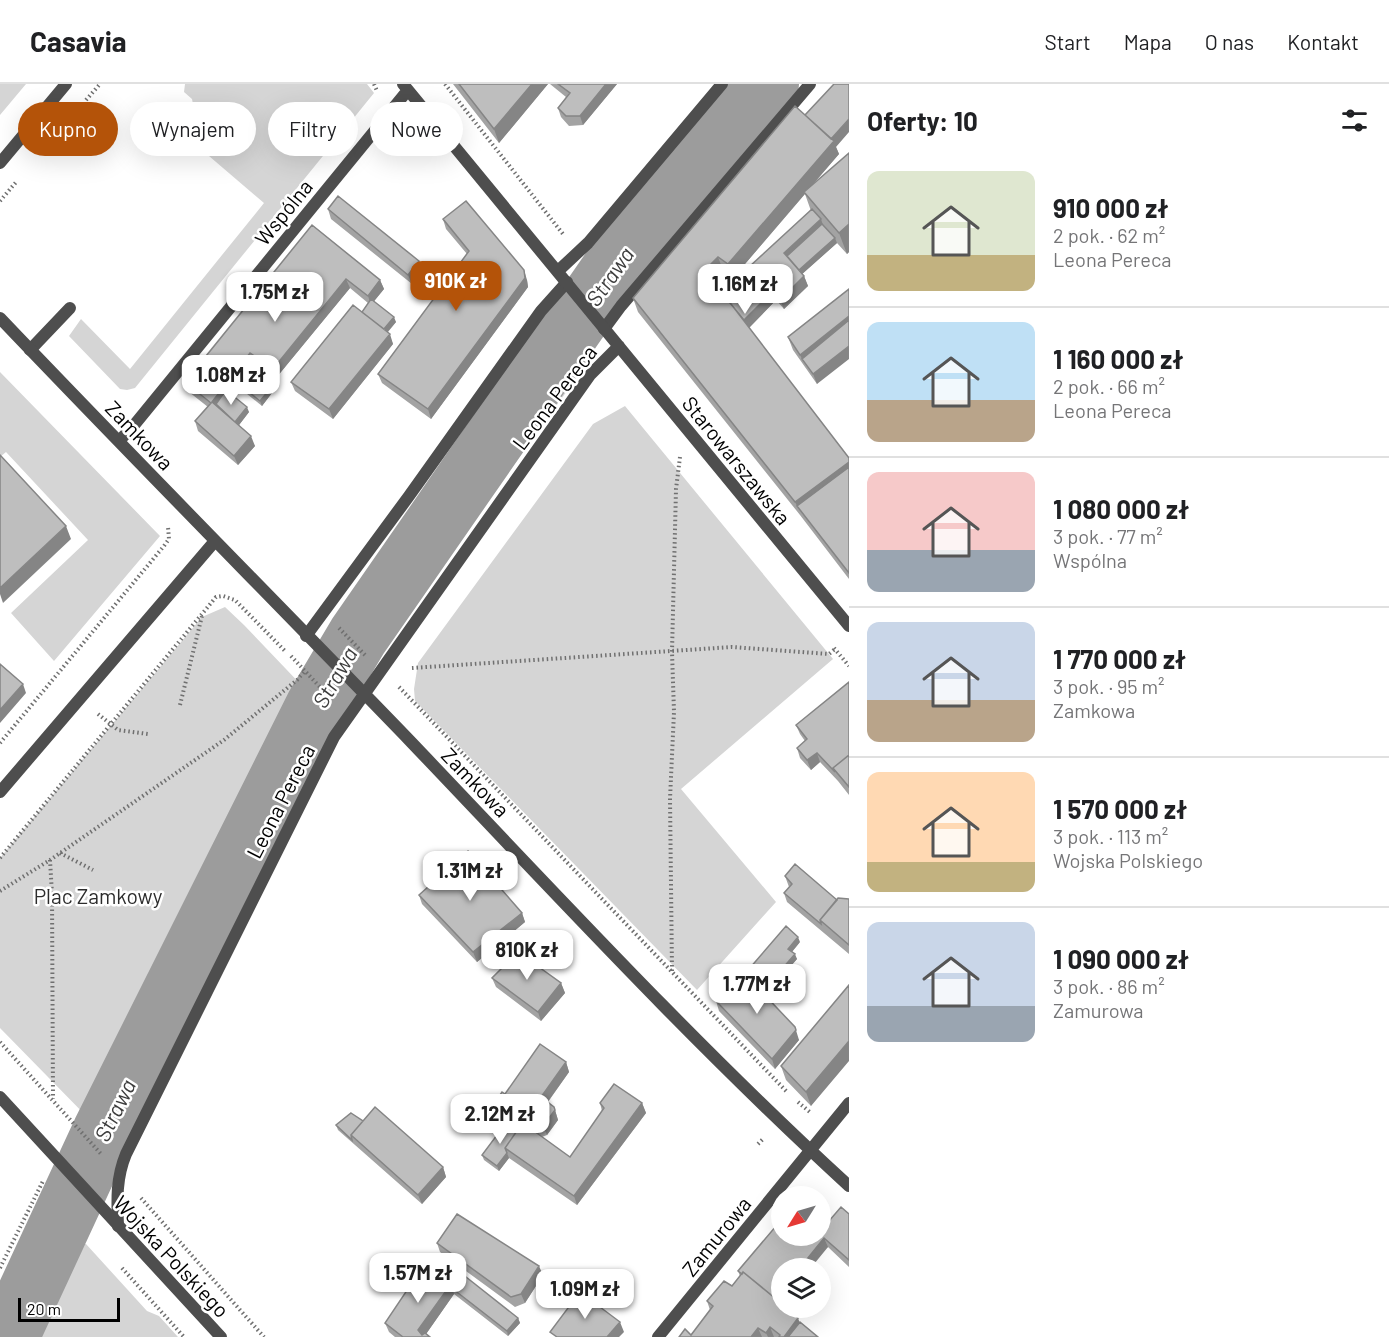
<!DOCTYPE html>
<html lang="pl">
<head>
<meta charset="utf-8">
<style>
	:root { --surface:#fff; --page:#f2f2f2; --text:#202124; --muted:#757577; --line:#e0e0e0; --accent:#b45309 }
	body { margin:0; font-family:Barlow,sans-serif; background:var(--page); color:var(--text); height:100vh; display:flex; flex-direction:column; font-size:22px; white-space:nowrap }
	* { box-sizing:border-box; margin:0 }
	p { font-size:20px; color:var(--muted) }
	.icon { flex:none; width:33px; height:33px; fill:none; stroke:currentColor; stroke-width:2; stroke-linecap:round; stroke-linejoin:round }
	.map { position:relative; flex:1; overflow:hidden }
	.drawer { display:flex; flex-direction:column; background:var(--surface); width:540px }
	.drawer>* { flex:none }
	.top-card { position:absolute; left:18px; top:18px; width:570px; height:54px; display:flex; gap:12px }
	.needle { width:39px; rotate:233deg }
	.buttons { position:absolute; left:771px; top:1102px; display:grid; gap:12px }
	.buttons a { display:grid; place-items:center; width:60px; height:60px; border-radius:50%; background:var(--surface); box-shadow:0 6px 24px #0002; font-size:30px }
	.scale { position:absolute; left:18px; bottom:15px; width:102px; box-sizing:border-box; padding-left:6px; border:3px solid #000; border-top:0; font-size:16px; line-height:21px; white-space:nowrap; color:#000; -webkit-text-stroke:4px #fff; paint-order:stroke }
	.price { position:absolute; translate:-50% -51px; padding:0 14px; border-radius:12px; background:#fff; color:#222; font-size:20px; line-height:39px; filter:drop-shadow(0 2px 3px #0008) }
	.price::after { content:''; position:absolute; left:50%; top:36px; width:18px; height:14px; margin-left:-9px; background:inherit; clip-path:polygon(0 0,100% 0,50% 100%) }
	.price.on { background:var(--accent); color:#fff }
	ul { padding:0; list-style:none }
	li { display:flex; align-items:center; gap:18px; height:150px; padding:0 18px }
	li+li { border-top:2px solid var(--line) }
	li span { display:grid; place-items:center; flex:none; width:168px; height:120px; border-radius:12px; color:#555 }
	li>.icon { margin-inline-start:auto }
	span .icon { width:72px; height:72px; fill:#fffc; stroke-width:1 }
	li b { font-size:26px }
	h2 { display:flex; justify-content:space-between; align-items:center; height:72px; padding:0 18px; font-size:26px }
	.chip { padding:0 21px; border-radius:27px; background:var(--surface); box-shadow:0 6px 24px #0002; font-size:21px; line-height:54px }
	.chip.on { background:var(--accent); color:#fff }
	header { display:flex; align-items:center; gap:36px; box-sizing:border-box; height:84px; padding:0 30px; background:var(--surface); border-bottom:2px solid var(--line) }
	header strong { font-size:28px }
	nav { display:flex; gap:33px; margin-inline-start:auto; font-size:21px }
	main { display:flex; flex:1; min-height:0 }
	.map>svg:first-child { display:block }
	.green { fill:#d5d5d5 }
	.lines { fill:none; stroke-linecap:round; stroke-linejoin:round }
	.river { stroke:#9c9c9c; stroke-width:62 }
	.path { stroke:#707070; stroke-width:4; stroke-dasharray:1.5 3; stroke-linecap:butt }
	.service { stroke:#4e4e4e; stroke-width:12 }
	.pedestrian { stroke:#4e4e4e; stroke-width:12 }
	.minor { stroke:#4e4e4e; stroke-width:12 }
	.tertiary { stroke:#4e4e4e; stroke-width:12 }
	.wall { fill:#a3a3a3; fill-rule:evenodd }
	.shaded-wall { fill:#858585 }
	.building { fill:#bebebe; stroke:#858585; stroke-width:1.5 }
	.labels { text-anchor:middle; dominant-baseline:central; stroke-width:5; stroke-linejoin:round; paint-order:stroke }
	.street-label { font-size:21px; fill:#000; stroke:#fff }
	.park-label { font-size:21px; fill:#2c2c2c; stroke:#fff }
	.water-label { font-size:22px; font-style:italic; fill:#3d3d3d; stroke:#fff }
</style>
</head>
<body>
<header>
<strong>Casavia</strong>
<nav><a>Start</a><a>Mapa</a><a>O nas</a><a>Kontakt</a></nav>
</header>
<main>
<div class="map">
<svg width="849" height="1253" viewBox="0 0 849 1253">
	<rect width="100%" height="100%" fill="#fff"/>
	<path class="green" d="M0,0h26l-26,31z
		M185,0h182l7,9 -239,295 -8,2 -7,-1 -51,-53 12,-17 49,50 134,-166 -62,-53 -10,-51 -8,-7z
		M737,0h13l-139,162 -11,17 -8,-8z
		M579,261l11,14 -213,296 -8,-7z
		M0,288l160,164 -106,125 -43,-48 77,-73 -82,-88 -6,5z
		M625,322l208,253 -152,130 95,113 -79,88 -282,-289 -1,-12 4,-26 175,-239z
		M225,523l19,18 63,66 -212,434 -95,-97v-170l202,-241z
		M325,624l8,9 -214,431 -7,-5 91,-190z
		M57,1160h29l61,67 12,5 19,21h-163z"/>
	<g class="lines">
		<path class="river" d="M8,1253l95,-205 214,-427 41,-69 269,-388 141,-164"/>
		<path class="path" d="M374,0l3,7
			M445,0l118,150
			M86,16l14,-16
			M0,117l17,-20
			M339,544l26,27
			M834,564l15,18
			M291,572l42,45
			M412,584l320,-21 97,7 6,-5
			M399,603l389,406
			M180,621l22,-89
			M98,630l20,16 30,4
			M0,659l164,-197 5,-7 -1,-12
			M60,769l33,17
			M0,774l216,-261 7,-1 12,4 50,51
			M50,776l2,34 1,205
			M0,807l50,-31 174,-120 73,-60 8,-9
			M672,887l-2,-172 4,-87 -2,-60 4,-163 4,-32
			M0,958l102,113
			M798,1018l13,11
			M758,1060l6,-6
			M141,1114l123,139
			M0,1184l43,-87
			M122,1184l62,69"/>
		<path class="service" d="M30,266l40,-42"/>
		<path class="pedestrian" d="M604,245l17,-23 189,-222
			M306,552l103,-140 132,-185 26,-29"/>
		<path class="minor" d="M403,0l446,542
			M558,187l30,-28 134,-159
			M0,234c136,143 275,283 412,425 143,150 284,303 437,443
			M119,357l16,-17 273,-334
			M0,708l215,-251
			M118,1142c-1,-26 -2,-48 8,-72l208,-417 256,-362 29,-29
			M658,1253l191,-234"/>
		<path class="tertiary" d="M0,79l66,-79
			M0,1013l221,240"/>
	</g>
	<path class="wall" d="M453,0h95l-49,59z
		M550,0h67l-34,41 -14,1 -8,-9 -3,-9 8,-11z
		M836,63l3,7 -28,32 38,-33v99l-2,2 -10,-11 -35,31 2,2 4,10 -24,23 -8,-9 -27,28 100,130v121l-49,-64 -162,-203 -5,-14zM805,110l6,17 -74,67 6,13 -13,12 -17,-22 10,-11 10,8z
		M328,125l91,52 4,10 -11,13 -81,-65z
		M443,135l84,61 1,7 -97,132 -49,-36 -4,-9 89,-120 -21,-25z
		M312,141l68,55 4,9 -10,12 22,21 -8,10 5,12 -60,75 -38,-28 -4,-9 71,-70 6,-9 -18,-15 -74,90 -23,-15 -2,3 24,23 -13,17 -26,-21 -6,9 19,18 -10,13 16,21 -17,19 -40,-34 -3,-10 13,-14 -19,-15 -4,-10z
		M849,205l-32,95 -24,-34 -5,-13z
		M849,598v113l-11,-14 -18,-19 -9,8 -11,-12 -3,-10 8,-7 -5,-7 -4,-9z
		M785,792l52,24 12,-1v55l-62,-52 -3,-9 5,-6z
		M419,811l103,18 3,9 -48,40 -55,-58z
		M800,858l-8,10 5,7 -32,36 34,45 -24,29 -56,-58 -3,-10 27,-25z
		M492,894l69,5 4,10 -24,28 -45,-34z
		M849,901l-38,121 -25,-26 -5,-14z
		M566,978l3,10 -21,30 6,5 4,13 -11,15 -5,2 28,20 32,-46 -2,-8h42l4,10 -69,92 -68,-47 -10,13 -15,-11 -2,-5 22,-30 -10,-7 -3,-10 14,-14z
		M363,1037l80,46 3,10 -24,27 -84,-74 -2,-5z
		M849,1130v53l-21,-20 -46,22v39l36,29h-139l12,-2 19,-25 -3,-9 25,-15 8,-10 -2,-5 91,-50z
		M437,1159l106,32 -18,28 -10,4 -75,-55z
		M451,1200v2l67,32 2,5 -12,13 -54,-42 -28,40 4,3h-35l-6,-5 -4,-9z"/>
	<path class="shaded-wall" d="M532,0h16l-49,59 -5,-14z
		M606,0h11l-34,41 -3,-9z
		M849,35v13l-13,15 3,7 -106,124 -5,-14 102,-124z
		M821,135l3,9 -35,33 -5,-8z
		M849,140v28l-2,2 -8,-21z
		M835,154l2,5 -37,33 -2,-5z
		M718,173l5,13 -13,14 -5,-14z
		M419,177l4,10 -11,13 -4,-9z
		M524,186l3,10 1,7 -97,132 -3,-10z
		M804,192l4,10 -24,23 -4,-9z
		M346,195l4,9 -74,90 -3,-9z
		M380,196l4,9 -13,16 -3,-9z
		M773,207l3,9 -30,31 -3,-10z
		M849,232v17l-47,26 -2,-4z
		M394,233l2,5 -12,14 -1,-5z
		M390,250l3,10 -60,75 -4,-10z
		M849,262v13l-32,25 -4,-10z
		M250,269l3,10 -15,20 -4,-3 2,5 -18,24 -6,-7z
		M274,300l1,5 -13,17 -2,-5z
		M247,323l2,5 -13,17 -2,-5z
		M251,352l4,10 -17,19 -4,-9z
		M849,378v17l-52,27 -2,-4z
		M66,442l5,13 -68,64 -3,-9v-6z
		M23,600l3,9 -26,30v-13z
		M817,669l3,9 -9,8 -4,-10z
		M522,829l3,9 -48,40 -4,-10z
		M798,853l2,5 -10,12 -2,-5z
		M795,870l2,5 -34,39 -2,-5z
		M561,899l4,10 -24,28 -3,-9z
		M795,943l4,13 -24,29 -3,-10z
		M849,957v20l-38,45 -5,-14z
		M566,978l3,10 -25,35 -3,-10z
		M642,1019l4,10 -69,92 -3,-9z
		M555,1026l3,10 -11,15 -4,-9z
		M537,1044l3,9 -6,-6z
		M507,1069l2,5 -10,13 -2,-5z
		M443,1083l3,10 -24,27 -4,-9z
		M824,1154l4,9 -18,22h-11z
		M539,1182l4,9 -18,28 -4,-9z
		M451,1200l3,10 -30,43 -6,-7z
		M782,1206v14l-8,-5z
		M518,1234l2,5 -12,13 -1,-5z
		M798,1234l5,14 -4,5h-15z
		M620,1238l4,10 -5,5h-12z
		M770,1243l4,10h-6l-2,-4z
		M758,1244l4,9h-11z"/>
	<path class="building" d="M459,0h73l-38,45z
		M558,0h48l-26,32h-14l-8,-8 12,-15z
		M834,0h15v35l-18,20 -26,-24z
		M795,22l39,35 -106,123 -10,-7 -13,13 144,188v4l-54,40 -162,-204z
		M849,69v71l-10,9 -35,-41z
		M338,112l81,65 -11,14 -80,-66z
		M466,117l58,69 1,8 -97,131 -50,-35 91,-123 -26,-32z
		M812,125l9,10 -37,34 20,23 -24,24 -7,-9 -29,29 -14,-17 15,-14 -8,-11z
		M822,140l13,14 -36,32 -12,-14z
		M312,141l68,55 -12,16 -22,-17 -73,90 -23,-16 -38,49 39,34 -17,20 -39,-35 16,-18 -26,-21z
		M849,205v27l-49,39 -12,-18z
		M371,215l23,18 -10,12 -22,-17z
		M353,221l37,29 -61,75 -38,-27z
		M849,236v26l-36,28 -11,-15z
		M248,279l26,21 -14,17 -26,-21z
		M226,306l21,17 -12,15 -19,-18z
		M0,371l66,71 -66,62z
		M849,383v106l-52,-67z
		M0,580l23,20 -23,26z
		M849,598v73l-16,13 2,4 -18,-19 -10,7 -10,-12 10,-9 -11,-14z
		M849,671v32l-16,-19z
		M468,767l54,62 -49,39 -54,-57z
		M795,780l42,36 -17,20 1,4 -37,-31 8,-9 -7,-8z
		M838,814l11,1v46l-29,-25z
		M786,842l12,11 -10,12 7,5 -33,38 -19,-16z
		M518,868l43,31 -23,29 -46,-34z
		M740,889l19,16 36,38 1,3 -24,29 -56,-58z
		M849,901v56l-43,51 -25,-26z
		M540,960l26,18 -25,35 13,10 1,3 -12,16 -6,2 -3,3 36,26 34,-49 -4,-5 14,-19 28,19 -68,93 -69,-48 14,-20 -28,-20 11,-16 3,2z
		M375,1023l68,60 -25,28 -67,-60z
		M351,1029l12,8 -12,14 1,5 -16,-15z
		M506,1039l11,8 -12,17 2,5 -10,13 -15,-11z
		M841,1123l8,7v46l-25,-22 -25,31h-17v21l-7,8 -32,-26 -1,2 -4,-3 44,-52v17h38v-22l9,7z
		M457,1130l82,52 -18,28 -10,3 -74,-54z
		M424,1181l27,19 -33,46 4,5 3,-2 5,4h-27l-18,-14z
		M743,1188l39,32v4h4l12,10 -14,19h-5l1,-2 -10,-8 -4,6 -8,-5 -7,9h-72l6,-8 6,6 22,-29 -6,-5 17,-20 8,5z
		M461,1189l57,45 -11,13 -54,-42 -2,-3z
		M580,1208l40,30 -13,15h-50l-7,-5z
		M800,1238l18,15h-30z"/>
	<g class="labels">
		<g class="street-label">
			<text transform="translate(283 128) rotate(-51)">Wspólna</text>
			<text transform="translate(554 313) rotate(-53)">Leona Pereca</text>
			<text transform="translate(140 351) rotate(46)">Zamkowa</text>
			<text transform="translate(737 376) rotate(51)">Starowarszawska</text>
			<text transform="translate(476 698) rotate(46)">Zamkowa</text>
			<text transform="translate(280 717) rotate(-63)">Leona Pereca</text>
			<text transform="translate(716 1152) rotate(-51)">Zamurowa</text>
			<text transform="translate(172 1172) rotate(47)">Wojska Polskiego</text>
		</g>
		<g class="park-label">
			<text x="98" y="811">Plac Zamkowy</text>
		</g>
		<g class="water-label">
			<text transform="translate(609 192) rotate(-55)">Strawa</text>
			<text transform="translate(334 593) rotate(-60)">Strawa</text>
			<text transform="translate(114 1026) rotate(-64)">Strawa</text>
		</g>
	</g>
</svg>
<div class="buttons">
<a><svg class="needle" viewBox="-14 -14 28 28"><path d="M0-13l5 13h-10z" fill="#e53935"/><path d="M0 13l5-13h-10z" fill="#757577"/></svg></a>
<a><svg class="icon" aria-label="layers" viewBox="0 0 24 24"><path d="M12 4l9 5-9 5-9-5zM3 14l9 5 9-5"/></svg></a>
</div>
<div class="scale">20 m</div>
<b class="price on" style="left:456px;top:228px">910K zł</b>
<b class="price" style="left:745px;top:231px">1.16M zł</b>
<b class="price" style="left:275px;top:239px">1.75M zł</b>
<b class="price" style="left:231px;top:322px">1.08M zł</b>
<b class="price" style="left:470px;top:818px">1.31M zł</b>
<b class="price" style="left:527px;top:897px">810K zł</b>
<b class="price" style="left:757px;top:931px">1.77M zł</b>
<b class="price" style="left:500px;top:1061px">2.12M zł</b>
<b class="price" style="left:418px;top:1220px">1.57M zł</b>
<b class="price" style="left:585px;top:1236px">1.09M zł</b>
<div class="top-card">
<a class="chip on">Kupno</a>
<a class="chip">Wynajem</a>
<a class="chip">Filtry</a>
<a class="chip">Nowe</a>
</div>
</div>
<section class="drawer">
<h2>Oferty: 10<svg class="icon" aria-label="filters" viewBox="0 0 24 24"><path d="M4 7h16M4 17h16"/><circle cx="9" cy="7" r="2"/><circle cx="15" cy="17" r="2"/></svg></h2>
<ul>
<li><span style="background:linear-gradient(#dfe7d0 70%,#c2b280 0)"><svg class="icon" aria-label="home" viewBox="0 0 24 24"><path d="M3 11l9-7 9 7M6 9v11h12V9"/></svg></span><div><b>910 000 zł</b><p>2 pok. · 62 m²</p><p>Leona Pereca</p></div></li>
<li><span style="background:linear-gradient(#bfe0f5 65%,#b9a48a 0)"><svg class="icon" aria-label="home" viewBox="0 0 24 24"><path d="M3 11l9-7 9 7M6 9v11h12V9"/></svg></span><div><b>1 160 000 zł</b><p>2 pok. · 66 m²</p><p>Leona Pereca</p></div></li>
<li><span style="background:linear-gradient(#f6c9c9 65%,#9aa5b1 0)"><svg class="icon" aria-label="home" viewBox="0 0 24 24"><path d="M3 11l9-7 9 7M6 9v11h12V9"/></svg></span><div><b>1 080 000 zł</b><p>3 pok. · 77 m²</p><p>Wspólna</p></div></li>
<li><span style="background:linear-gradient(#c9d6e8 65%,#b9a48a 0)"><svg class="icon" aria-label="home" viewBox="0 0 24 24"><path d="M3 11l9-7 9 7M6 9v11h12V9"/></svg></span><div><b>1 770 000 zł</b><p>3 pok. · 95 m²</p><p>Zamkowa</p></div></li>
<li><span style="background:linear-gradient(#ffd9b3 75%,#c2b280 0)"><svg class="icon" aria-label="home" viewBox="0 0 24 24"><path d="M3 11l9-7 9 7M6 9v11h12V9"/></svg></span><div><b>1 570 000 zł</b><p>3 pok. · 113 m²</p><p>Wojska Polskiego</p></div></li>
<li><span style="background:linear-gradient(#c9d6e8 70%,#9aa5b1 0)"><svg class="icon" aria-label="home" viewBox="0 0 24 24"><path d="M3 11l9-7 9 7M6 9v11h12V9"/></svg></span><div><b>1 090 000 zł</b><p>3 pok. · 86 m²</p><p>Zamurowa</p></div></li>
</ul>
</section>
</main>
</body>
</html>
